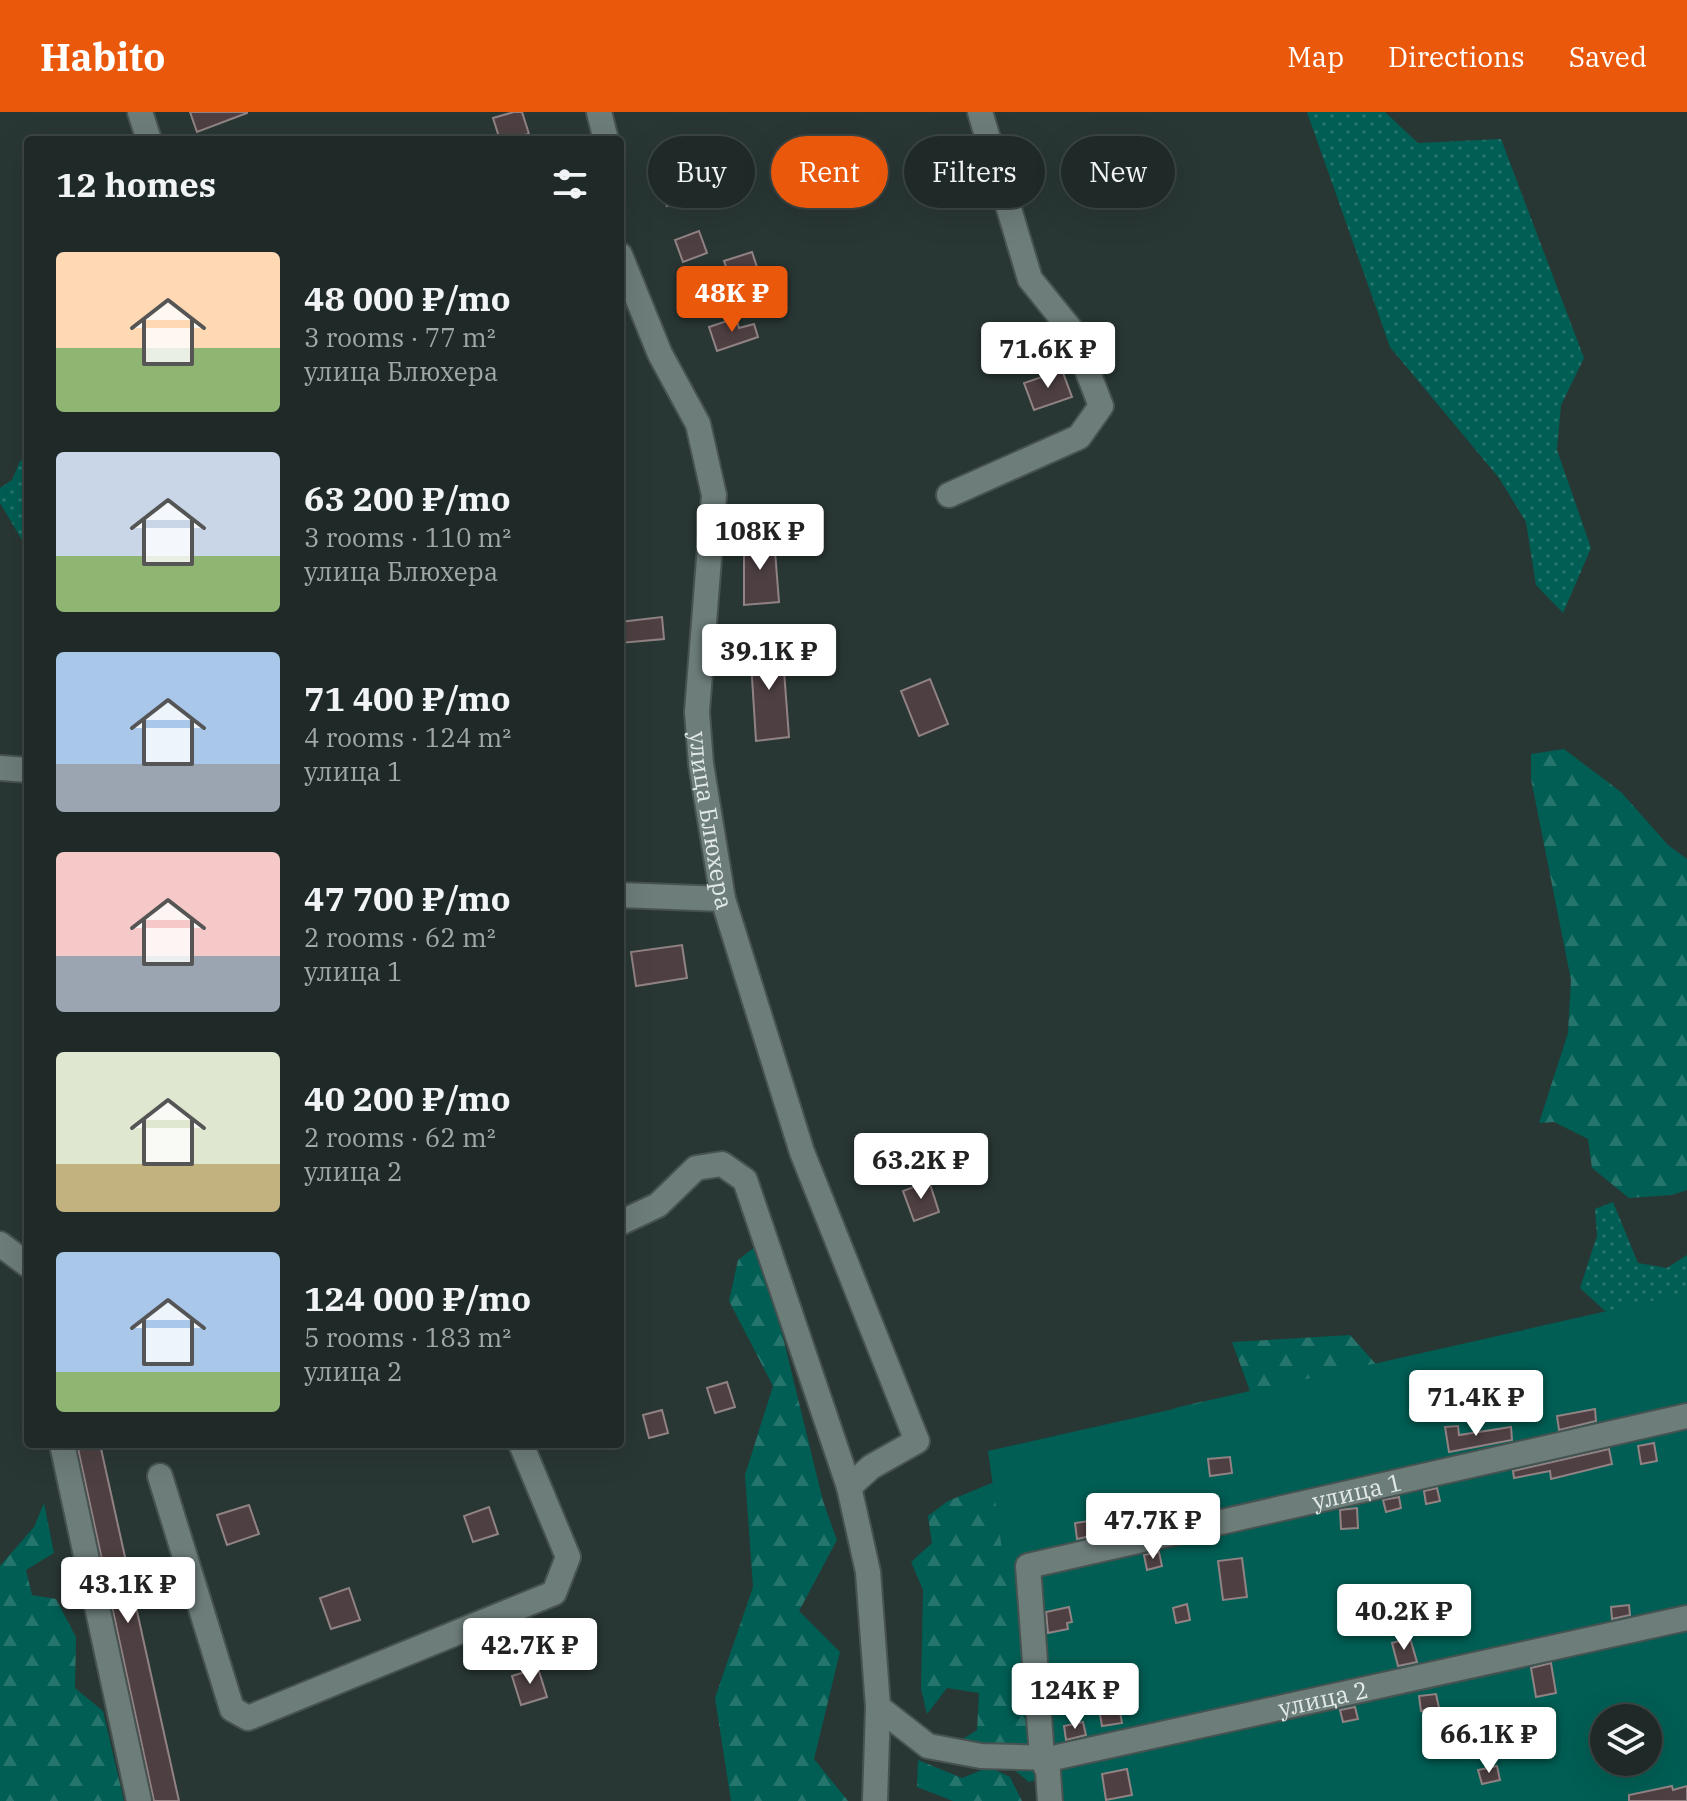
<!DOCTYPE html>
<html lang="en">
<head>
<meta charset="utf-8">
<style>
	:root { --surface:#1f2927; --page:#2c3533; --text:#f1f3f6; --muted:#a1a6a7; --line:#3c4544; --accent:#ea580c }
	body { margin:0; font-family:"IBM Plex Serif",serif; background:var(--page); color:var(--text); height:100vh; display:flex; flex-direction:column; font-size:30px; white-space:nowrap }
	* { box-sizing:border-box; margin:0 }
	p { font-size:26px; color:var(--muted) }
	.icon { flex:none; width:44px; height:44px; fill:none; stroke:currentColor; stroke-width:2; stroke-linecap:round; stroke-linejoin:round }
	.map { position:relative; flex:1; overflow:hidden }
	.side { position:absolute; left:24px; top:24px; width:600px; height:1312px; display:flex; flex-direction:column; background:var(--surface); border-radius:8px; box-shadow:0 8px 32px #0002,0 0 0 2px var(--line) }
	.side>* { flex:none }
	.top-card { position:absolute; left:648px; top:24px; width:760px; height:72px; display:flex; gap:16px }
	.controls { position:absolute; left:1590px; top:1592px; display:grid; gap:16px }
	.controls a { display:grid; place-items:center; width:72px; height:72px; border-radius:50%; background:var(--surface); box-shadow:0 8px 32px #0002,0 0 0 2px var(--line); font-size:40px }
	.price { position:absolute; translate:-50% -68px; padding:0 18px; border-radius:8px; background:#fff; color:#222; font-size:26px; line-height:52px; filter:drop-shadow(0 2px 4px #0008) }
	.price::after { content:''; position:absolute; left:50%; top:48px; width:24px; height:18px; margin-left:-12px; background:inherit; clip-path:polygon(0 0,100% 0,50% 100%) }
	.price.active { background:var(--accent); color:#fff }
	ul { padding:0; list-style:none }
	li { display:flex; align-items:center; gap:24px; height:200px; padding:0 32px }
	li span { display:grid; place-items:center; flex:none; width:224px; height:160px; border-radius:8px; color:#555 }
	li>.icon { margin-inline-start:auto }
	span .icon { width:96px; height:96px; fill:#fffc; stroke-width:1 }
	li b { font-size:34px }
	h2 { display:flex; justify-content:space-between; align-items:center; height:96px; padding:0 32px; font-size:34px }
	.pill { padding:0 28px; border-radius:36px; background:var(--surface); box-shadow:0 8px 32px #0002,0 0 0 2px var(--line); font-size:28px; line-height:72px }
	.pill.active { background:var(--accent); color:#fff }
	header { display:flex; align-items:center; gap:48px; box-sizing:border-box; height:112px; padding:0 40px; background:var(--accent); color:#fff }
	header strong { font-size:38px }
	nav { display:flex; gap:44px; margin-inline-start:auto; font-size:28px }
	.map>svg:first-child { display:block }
	.grass { fill:url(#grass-dots) }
	.forest { fill:url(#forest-firs) }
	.green { fill:#005e54; fill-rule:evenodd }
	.building { fill:#4e4042; stroke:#918284; stroke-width:2 }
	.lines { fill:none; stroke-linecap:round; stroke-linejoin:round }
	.minor-casing { stroke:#475351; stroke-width:28 }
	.minor { stroke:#6d7d7a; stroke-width:24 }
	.labels { text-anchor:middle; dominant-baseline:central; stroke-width:6; stroke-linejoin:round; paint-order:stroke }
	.street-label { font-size:24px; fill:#e2eae9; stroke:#1f2c2a }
</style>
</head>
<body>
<header>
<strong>Habito</strong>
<nav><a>Map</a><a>Directions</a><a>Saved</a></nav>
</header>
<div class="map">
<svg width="1687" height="1689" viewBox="0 0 1687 1689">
	<defs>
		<pattern id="grass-dots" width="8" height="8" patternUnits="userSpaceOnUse" patternTransform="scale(2)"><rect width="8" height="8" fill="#005e54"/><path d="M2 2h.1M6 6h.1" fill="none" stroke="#25756d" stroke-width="1.8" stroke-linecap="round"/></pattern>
		<pattern id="forest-firs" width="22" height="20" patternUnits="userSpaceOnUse" patternTransform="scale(2)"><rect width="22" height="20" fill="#005e54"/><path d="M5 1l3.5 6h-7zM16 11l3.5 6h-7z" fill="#25756d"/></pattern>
	</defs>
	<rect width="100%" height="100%" fill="#293734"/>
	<path class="grass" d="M1307,0h78l33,31 83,-4 83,219 -23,47 -4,45 34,98 -28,65 -27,-28 -10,-63 -27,-44 -109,-131z
		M28,345v93l-28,-47v-15l12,-8 8,-19z
		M1613,1090l25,61 29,5 20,-13v44l-42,9 -40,3 -25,-23 17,-52 -2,-27z"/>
	<path class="forest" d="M1564,637l57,43 47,53 19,14v331l-15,5 -43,3 -37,-30 -4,-29 -34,-17 -15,1 29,-90 3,-53 -40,-201v-25z
		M760,1131l63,258 14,39 -38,71 41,41 -26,107 34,42h-117l-16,-103 38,-111 -8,-112 28,-89 -44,-85 9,-41z
		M1350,1223l40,45 -220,29 80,-18 -18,-49z
		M999,1368l24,108 12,192 -6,2 -44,-36 -22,-7 14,-9 2,-37 -32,-5 -20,26 -6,-25 2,-99 -12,-28 21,-19 -4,-27 20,-15z
		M44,1391l10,50 -28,17 6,25 24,4 20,38 -1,51 28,23 21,90h-124v-235l34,-39z
		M918,1648l44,18 27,-11 21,10 12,24h-69l-36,-14z"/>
	<path class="green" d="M1687,1181v508h-649l-50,-350zM1604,1606h44v44h-44z"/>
	<path class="building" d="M190,0h57v1l-50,19z
		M514,0h8l7,22 -29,6 -7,-22z
		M977,42l12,42 -23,7 -13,-42z
		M682,58l10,27 -25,9 -10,-27z
		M699,119l8,22 -24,9 -8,-22z
		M752,140l10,30 -27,10 -11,-31z
		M736,206l3,10 15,-4 4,13 -41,14 -8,-24z
		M1062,258l10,27 -38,13 -10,-27z
		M774,426l5,64 -35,3v-65z
		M662,505l2,22 -44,4v-21z
		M782,532l7,93 -33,4 -6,-95z
		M930,567l18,45 -29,12 -18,-45z
		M682,833l5,33 -51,8 -5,-34z
		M929,1069l10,31 -25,9 -11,-30z
		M727,1270l8,25 -20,6 -8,-25z
		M1595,1297l1,12 -37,9 -2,-14z
		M662,1298l6,23 -19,5 -6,-23z
		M1458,1314l1,9 52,-8 1,13 -63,12 -4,-25z
		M1654,1331l3,18 -16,3 -3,-18z
		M77,1332h23l79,357h-25z
		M1609,1337l3,15 -61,15 -1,-8 -36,7 -1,-7z
		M1230,1345l2,16 -22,3 -2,-17z
		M1437,1376l3,13 -14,3 -2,-13z
		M1399,1385l2,11 -15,4 -3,-12z
		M249,1393l10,29 -32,11 -10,-30z
		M489,1395l9,27 -25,8 -9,-26z
		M1357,1396l1,20 -17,1 -1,-19z
		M1123,1398l4,18 -50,11 -2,-16 35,-5 -1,-5z
		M1159,1440l3,14 -15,4 -3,-15z
		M1242,1446l5,39 -24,3 -5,-39z
		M349,1476l11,32 -29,9 -11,-31z
		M1187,1492l3,16 -14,3 -3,-15z
		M1629,1493l1,10 -18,4 -1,-12z
		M1069,1495l3,15 -5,1 1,6 -20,4 -2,-21z
		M1410,1526l7,24 -19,4 -6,-23z
		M1551,1551l5,30 -20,4 -5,-29z
		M538,1556l9,29 -26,8 -9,-29z
		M1436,1582l3,14 -18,3 -2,-15z
		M1119,1594l3,17 -20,3 -3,-17z
		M1355,1595l3,12 -15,3 -3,-12z
		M1083,1610l3,13 -20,5 -2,-14z
		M1497,1654l3,14 -18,4 -4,-14z
		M1127,1657l5,26 -26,5 -4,-26z
		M1672,1674l1,4 14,-4v15h-58v-6z"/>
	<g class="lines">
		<g class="minor-casing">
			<g id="minor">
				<path d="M140,0l9,28"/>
				<path d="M599,0l7,28"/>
				<path id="s1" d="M620,143l40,99 38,70 16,71 -17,217 4,52 22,135 79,253 115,289 -46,26 -22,20 19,85 10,135 -3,94"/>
				<path d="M949,383l130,-58 22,-31 -29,-75 -42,-52 -50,-167"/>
				<path d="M0,656l28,2"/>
				<path d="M620,783l103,4"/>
				<path d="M620,1111l38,-18 38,-37 26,-4 23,16 104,307"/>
				<path d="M0,1132l28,21"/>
				<path d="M62,1332l77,357"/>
				<path d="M160,1364l72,233 16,9 306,-125 14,-36 -47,-113"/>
				<path id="s2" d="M878,1595l50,39 53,10 72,2 634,-140"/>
				<path id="s3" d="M1050,1689l-2,-29 -6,-15 -14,-191 659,-150"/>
			</g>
		</g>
		<use href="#minor" class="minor"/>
	</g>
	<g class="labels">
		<g class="street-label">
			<text stroke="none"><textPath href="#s1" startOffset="586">улица Блюхера</textPath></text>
			<text stroke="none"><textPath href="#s3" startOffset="574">улица 1</textPath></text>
			<text stroke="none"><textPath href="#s2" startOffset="466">улица 2</textPath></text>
		</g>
	</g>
</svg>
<div class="controls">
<a><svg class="icon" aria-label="layers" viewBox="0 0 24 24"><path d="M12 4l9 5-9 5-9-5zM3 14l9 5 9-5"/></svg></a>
</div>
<b class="price active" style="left:732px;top:222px">48K ₽</b>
<b class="price" style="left:1048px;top:278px">71.6K ₽</b>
<b class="price" style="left:760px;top:460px">108K ₽</b>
<b class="price" style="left:769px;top:580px">39.1K ₽</b>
<b class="price" style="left:921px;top:1089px">63.2K ₽</b>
<b class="price" style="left:1476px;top:1326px">71.4K ₽</b>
<b class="price" style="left:1153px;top:1449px">47.7K ₽</b>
<b class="price" style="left:128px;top:1513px">43.1K ₽</b>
<b class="price" style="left:1404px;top:1540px">40.2K ₽</b>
<b class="price" style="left:530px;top:1574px">42.7K ₽</b>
<b class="price" style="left:1075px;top:1619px">124K ₽</b>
<b class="price" style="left:1489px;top:1663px">66.1K ₽</b>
<div class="top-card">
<a class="pill">Buy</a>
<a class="pill active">Rent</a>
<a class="pill">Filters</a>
<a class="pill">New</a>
</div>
<section class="side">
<h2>12 homes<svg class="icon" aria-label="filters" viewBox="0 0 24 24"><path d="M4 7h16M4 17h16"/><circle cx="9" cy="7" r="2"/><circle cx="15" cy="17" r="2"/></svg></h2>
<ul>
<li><span style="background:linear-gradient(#ffd9b3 60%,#8fb573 0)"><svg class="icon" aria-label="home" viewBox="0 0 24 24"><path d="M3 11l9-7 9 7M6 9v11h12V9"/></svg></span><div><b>48 000 ₽/mo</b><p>3 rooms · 77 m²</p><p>улица Блюхера</p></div></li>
<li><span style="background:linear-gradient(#c9d6e8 65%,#8fb573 0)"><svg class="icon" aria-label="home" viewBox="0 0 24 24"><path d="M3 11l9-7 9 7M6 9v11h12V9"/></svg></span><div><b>63 200 ₽/mo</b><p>3 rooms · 110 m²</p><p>улица Блюхера</p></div></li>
<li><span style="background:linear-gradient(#a9c7e8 70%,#9aa5b1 0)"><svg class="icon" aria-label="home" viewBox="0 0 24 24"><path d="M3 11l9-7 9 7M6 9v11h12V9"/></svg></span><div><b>71 400 ₽/mo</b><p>4 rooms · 124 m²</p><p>улица 1</p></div></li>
<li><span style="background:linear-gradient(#f6c9c9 65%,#9aa5b1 0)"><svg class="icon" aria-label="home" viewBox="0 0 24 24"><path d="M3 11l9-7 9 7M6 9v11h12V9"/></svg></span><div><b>47 700 ₽/mo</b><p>2 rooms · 62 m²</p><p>улица 1</p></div></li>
<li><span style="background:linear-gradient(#dfe7d0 70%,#c2b280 0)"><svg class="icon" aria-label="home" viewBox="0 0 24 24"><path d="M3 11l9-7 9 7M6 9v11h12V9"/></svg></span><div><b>40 200 ₽/mo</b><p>2 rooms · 62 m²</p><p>улица 2</p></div></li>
<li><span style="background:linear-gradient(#a9c7e8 75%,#8fb573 0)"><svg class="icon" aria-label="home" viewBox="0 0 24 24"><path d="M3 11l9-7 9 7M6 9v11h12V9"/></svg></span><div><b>124 000 ₽/mo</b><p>5 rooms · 183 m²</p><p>улица 2</p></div></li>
</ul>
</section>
</div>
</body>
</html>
